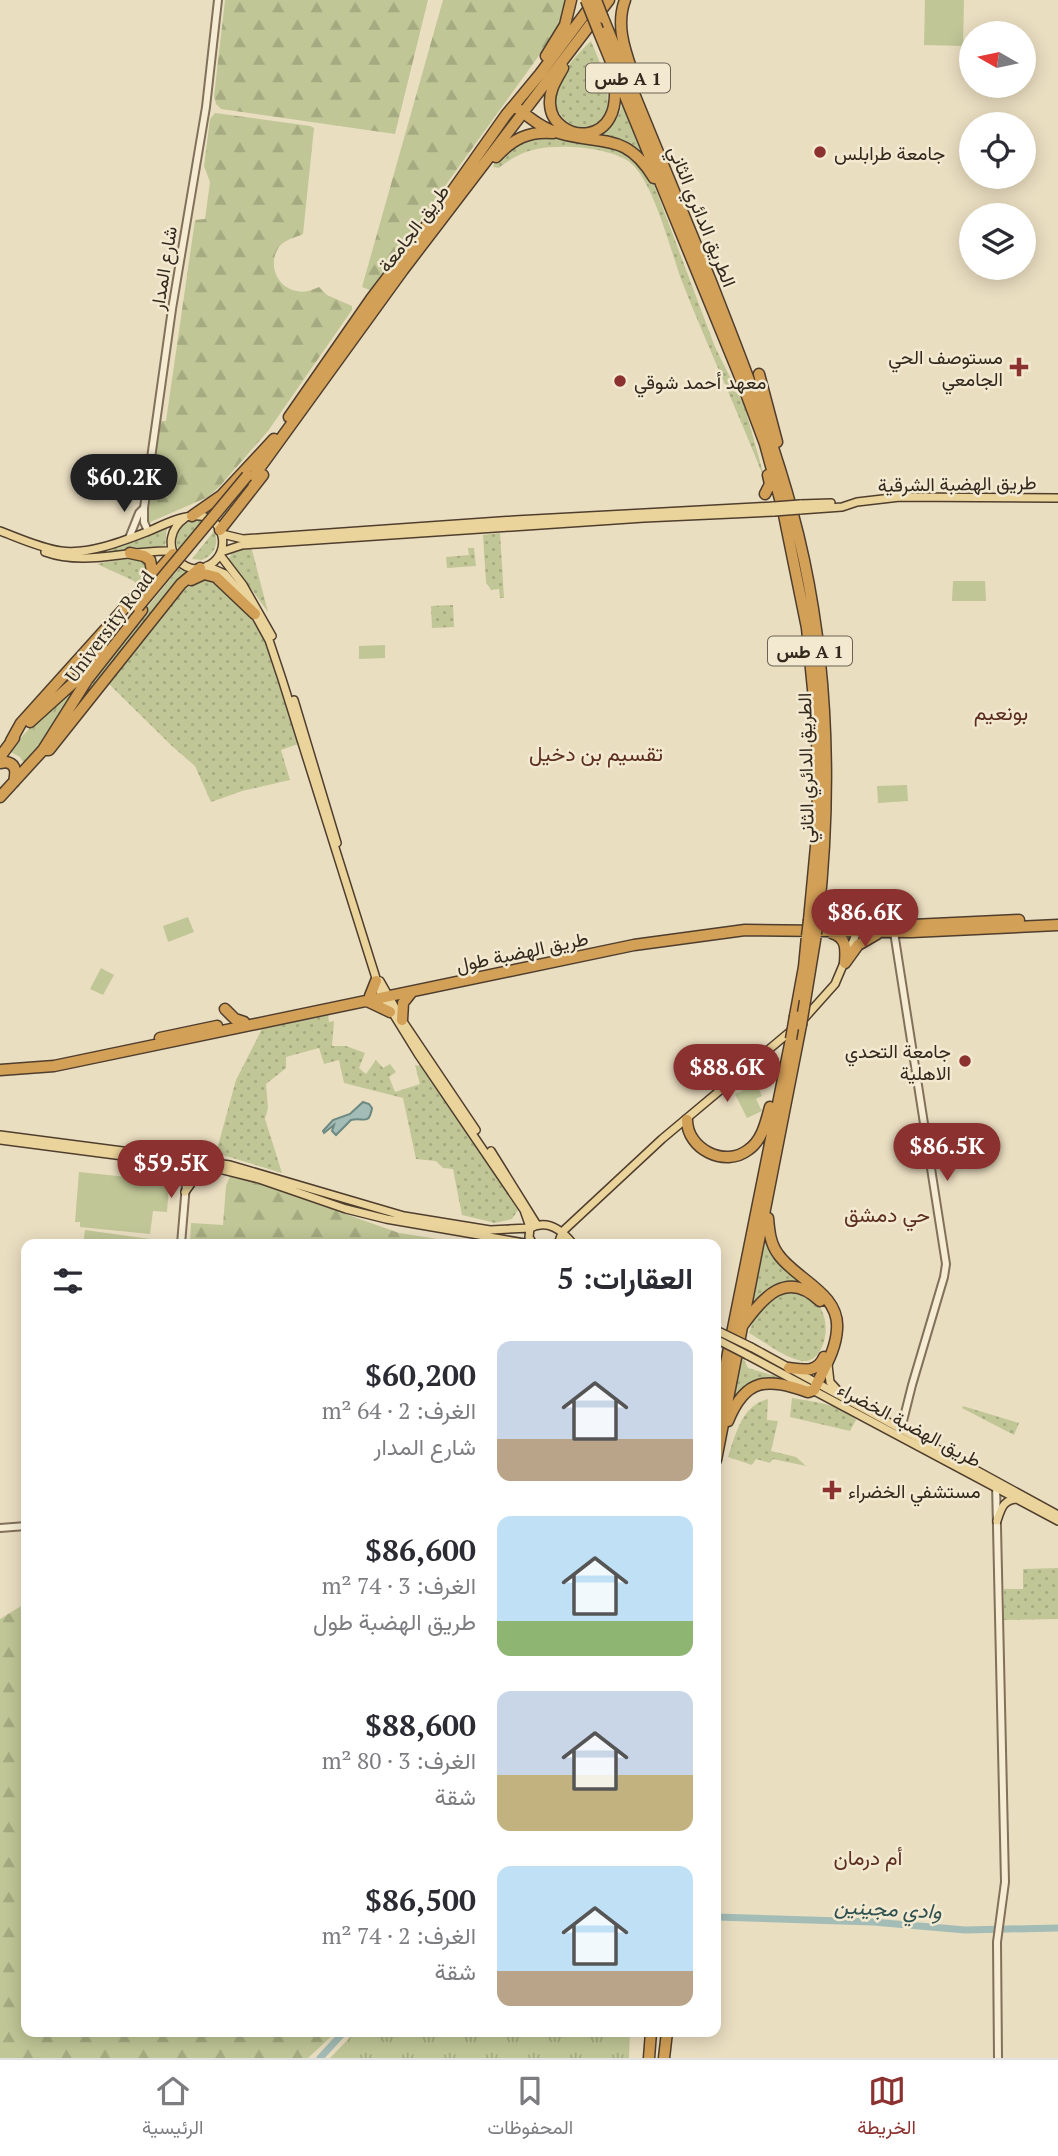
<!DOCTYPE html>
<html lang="ar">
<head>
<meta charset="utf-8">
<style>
	:root { --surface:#fff; --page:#f2f2f3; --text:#2b2b33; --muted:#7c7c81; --line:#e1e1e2; --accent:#8b312f }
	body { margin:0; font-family:"PT Serif",Vazirmatn,serif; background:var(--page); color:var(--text); direction:rtl; height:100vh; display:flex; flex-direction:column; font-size:26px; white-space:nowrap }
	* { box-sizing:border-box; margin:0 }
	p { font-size:23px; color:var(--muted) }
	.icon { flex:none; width:38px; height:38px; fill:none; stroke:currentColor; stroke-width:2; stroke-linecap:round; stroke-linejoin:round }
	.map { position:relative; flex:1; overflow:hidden; direction:ltr }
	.side { position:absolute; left:21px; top:1239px; width:700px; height:798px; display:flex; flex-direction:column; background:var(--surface); border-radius:14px; box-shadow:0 4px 18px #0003; direction:rtl }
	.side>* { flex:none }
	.needle { width:46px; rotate:279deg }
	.controls { position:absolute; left:959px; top:21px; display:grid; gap:14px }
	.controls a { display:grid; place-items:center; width:77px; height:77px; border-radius:50%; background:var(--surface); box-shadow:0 4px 18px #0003; font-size:35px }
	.price { position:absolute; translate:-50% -60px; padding:0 16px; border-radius:24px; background:var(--accent); color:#fff; font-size:23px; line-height:46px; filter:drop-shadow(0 2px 4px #0008) }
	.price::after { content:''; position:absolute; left:50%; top:42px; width:21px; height:16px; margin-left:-10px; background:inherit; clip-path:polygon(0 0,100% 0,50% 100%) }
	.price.selected { background:#222; color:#fff }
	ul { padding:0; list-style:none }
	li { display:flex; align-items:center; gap:21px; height:175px; padding:0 28px }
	li span { display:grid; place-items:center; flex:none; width:196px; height:140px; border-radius:14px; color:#555 }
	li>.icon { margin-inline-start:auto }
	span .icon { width:84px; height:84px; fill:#fffc; stroke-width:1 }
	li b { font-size:30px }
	h2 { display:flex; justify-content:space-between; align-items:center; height:84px; padding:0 28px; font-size:30px }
	.tabs { display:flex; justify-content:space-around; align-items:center; height:98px; border-top:2px solid var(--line); background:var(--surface); font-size:19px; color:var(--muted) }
	.tabs a { display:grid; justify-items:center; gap:4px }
	.tabs .selected { color:var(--accent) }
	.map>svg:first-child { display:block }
	.grass { fill:url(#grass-dots) }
	.forest { fill:url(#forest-firs) }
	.park { fill:url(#park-tufts) }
	.pitch { fill:#c0c696 }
	.water { fill:#a3bcb5; stroke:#6b8982; stroke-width:2 }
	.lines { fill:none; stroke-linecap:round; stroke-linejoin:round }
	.river { stroke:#a3bcb5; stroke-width:7 }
	.minor-casing { stroke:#81705a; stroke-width:10 }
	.major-casing { stroke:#4f3e2e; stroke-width:10 }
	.highway-casing { stroke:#4f3e2e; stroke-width:13 }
	.minor { stroke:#f5ecd3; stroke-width:6 }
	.major { stroke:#ebd49b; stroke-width:7 }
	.highway { stroke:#d3a057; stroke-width:10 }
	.major-bridge-casing { stroke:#4f3e2e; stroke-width:10; stroke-linecap:butt }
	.highway-bridge-casing { stroke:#4f3e2e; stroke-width:13; stroke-linecap:butt }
	.major-bridge { stroke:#ebd49b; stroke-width:7 }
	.highway-bridge { stroke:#d3a057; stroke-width:10 }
	.poi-dot { fill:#8b312f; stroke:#f2e9d0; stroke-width:2.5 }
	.labels { text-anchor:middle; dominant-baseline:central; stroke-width:5; stroke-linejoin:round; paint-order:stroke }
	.shield { fill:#f2e9d0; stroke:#6c6253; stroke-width:2 }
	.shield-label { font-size:18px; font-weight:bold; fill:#32281d }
	.poi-label { font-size:19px; fill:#32281d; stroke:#f2e9d0; text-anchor:start }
	.street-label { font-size:19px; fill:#32281d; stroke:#f2e9d0 }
	.neighbourhood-label { font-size:21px; fill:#5b2e20; stroke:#f2e9d0 }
	.water-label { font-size:21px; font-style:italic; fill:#2e514f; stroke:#f2e9d0 }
</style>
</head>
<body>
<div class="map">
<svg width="1058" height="2058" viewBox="0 0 1058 2058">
	<defs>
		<pattern id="grass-dots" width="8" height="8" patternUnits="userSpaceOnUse" patternTransform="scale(1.75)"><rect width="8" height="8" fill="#c0c696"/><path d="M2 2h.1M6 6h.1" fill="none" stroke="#a5aa81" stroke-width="1.8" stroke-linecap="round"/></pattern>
		<pattern id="forest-firs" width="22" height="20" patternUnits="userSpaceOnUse" patternTransform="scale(1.75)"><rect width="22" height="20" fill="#c0c696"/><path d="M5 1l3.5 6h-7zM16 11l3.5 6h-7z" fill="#a5aa81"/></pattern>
		<pattern id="park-tufts" width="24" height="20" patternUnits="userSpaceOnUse" patternTransform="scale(1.75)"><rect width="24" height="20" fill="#c0c696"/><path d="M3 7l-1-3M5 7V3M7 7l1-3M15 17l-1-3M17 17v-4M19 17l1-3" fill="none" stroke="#a5aa81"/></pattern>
	</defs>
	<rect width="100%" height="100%" fill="#eadec1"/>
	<path class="grass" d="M591,41c11,26 20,46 16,75 -4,3 -9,7 -13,9 -23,10 -44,-14 -38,-36 5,-18 21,-35 35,-48z
		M622,104l24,54 1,5 -54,-29c15,-5 26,-14 29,-30z
		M533,134l48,6 49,11 22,28 63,168 29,58 23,81c-27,-70 -59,-138 -86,-207 -11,-31 -26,-90 -47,-113 -18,-19 -73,-22 -97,-17 -15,3 -27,10 -38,19l-6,-1 3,-9z
		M196,520l6,1 -24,28c-5,-13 3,-27 18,-29z
		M167,527l-2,21 -12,-1 -44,5 -1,-3z
		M214,531c6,12 0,24 -12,29l-10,-1z
		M500,533l4,65h-4l-1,-9 -8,1 -5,-8 -3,-47z
		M251,546l17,66 -21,-29 -18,-20 -1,-4 3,-4 -2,-5z
		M468,548h6l2,18 -29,2 -1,-11 23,-2z
		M137,556l9,1 6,13 -17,17 1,-4 -4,-3 -35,-16z
		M181,566l8,4 -119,152v-9l19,-34z
		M202,578l12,2 29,27 18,23 37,114 -17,6 9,30 -48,11 -31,11 -16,-36 -22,-19 -64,-63 68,-89z
		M453,605l1,22 -22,1 -1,-22z
		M328,1013l1,9 5,-1 -2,25h14l19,7 -6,15 7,6 10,-14 7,8 7,-4 6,8 -7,5 6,15 25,-8 -5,-19 6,1 97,144 -6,9 -17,4 -33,-8 -9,-46 -10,-1 -7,-7 -20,-2 -13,-61 -59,-15 -5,-23 -15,4 -5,-16 -33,9v11l-20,16 2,24 -3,11 17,54 -66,-20 20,-73 26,-51 51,-11z
		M765,1230l47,58c-33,-14 -40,-2 -63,20z
		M787,1291c56,1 42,74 16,70 -18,-2 -38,-19 -54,-28 9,-26 12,-32 38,-42z
		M742,1356l6,12 40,12c-31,-3 -37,3 -57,24z
		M792,1398c16,3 55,7 64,22l-6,11 -60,-14z
		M768,1399l-1,21 11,1 -7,30 25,6 10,9 -33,-7 -3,4 -14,-4 -4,6 -24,-8c8,-23 13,-51 40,-58z
		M963,1406l56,17 -5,12 -52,-27z
		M1058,1568v51l-54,1v-31h19v-20z"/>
	<path class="forest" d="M225,0h203l-33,134 -174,-25 -5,-5 -2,-8z
		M443,0h121v13l-16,30 -178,247 -8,-3z
		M215,113l95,13 4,2 -11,106c-8,4 -18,5 -24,13 -12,17 -2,41 18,44 8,2 15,-1 22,-4l8,8 25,11v4l-84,121 -49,56 -11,10 -60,26 -3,-5 14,-97h7l29,-201 10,-1 5,-37 -6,-16 6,-47z
		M230,1176l31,8 138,49 71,11h-280l1,-21 32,2 3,-39z
		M26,1603v429h310l-28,26h-308v-439z"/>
	<path class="park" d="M79,683l-35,58 -20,23 -4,-7 -11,-6 27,-30z
		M355,2032h275l-1,26h-299z"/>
	<path class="pitch" d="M925,0h39l-1,46 -39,-1z
		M953,581h32l1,20h-34z
		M385,645v13l-26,1v-13z
		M907,785l1,16 -30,2 -1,-17z
		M188,917l6,15 -26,10 -5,-16z
		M101,968l13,7 -11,20 -13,-6z
		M757,1084l5,12 -6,3 6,12 -15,7 -12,-24z
		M79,1172l77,8 -1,5 14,1 -2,26 -14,-1 -3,23 -70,-7v-5h-5z
		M85,1230l65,9v5h-67z"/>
	<path class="water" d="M363,1102l6,2 3,4c-3,18 -8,9 -21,12l-15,15 -4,-4 2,-6 -10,8 -1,-2 10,-11 17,-6z"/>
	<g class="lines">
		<path class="river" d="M716,1917l157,5 92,8 93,-2
			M320,2058l24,-26"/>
		<g class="minor-casing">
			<path id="minor" d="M148,531l-4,-9v-14l28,-199 34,-202 12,-107
				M129,538l10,-25 5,-5
				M894,932l52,332 -2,13 -32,108 -11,44
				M181,1244l7,-83
				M996,1483l9,399 -8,60 1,116
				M0,1528l26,-2"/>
		</g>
		<g class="major-casing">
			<path id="major" d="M800,504l31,-1
				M800,510l42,-3 15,-5 43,-5 158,1
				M0,531c19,7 40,17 61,20 28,4 62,-10 88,-20 14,-6 35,-17 51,-15 24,2 31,35 11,48 -28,19 -58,-23 -26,-46
				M222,534l21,5 272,-19 259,-14
				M45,552c42,15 84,-3 127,-1
				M221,552l21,-7 402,-27 130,-6
				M220,555l23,30 29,51
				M207,566l18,8 22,27
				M253,611l16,29 13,39 99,315 37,60 106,156 6,17
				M294,700l43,143
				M380,981l22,39 74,110
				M801,1022l34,-38 25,-59
				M0,1135l230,30 174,51 86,14 40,-2
				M0,1140l215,28 44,11 87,30 40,10 144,25
				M491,1151l46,74
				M185,1192l10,-14 19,-9
				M562,1232l100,-93 130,-109
				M533,1244l-4,-7 1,-9c18,-9 32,2 43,16
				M558,1244l4,-11
				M751,1347l307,168
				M747,1355l311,166
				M828,1365l2,17 11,12
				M997,1521c4,-12 6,-22 21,-22"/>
		</g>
		<g class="highway-casing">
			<path id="highway" d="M625,0c-9,24 -1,48 7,71
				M603,18c36,87 72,174 107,261 36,92 73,183 94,281 25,118 27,239 14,358
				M598,30l140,342 27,72 18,66 24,118 10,102 1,95 -9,95
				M546,56l19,-31 6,-25
				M563,68c-6,11 -14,22 -13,36 2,40 78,47 63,-28
				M517,108c13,10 26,21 42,25 44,13 66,-2 95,45
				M496,157c17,-18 32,-26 57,-24
				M759,374l18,68
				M289,417l82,-118 75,-99 60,-85 34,-41 53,-71
				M251,480l152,-210 206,-270
				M765,494l5,-10 -2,-9
				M192,516l30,-21 52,-56
				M220,530l43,-55
				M130,553l14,3 6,4 3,16
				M191,580l13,-6 12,3 39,37
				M30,722l51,-46 22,-27
				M11,741l10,-18 152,-169
				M43,750h6l132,-166 19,-16
				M0,757l14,-19
				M0,763l6,-1c11,2 10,11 8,20
				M0,797l43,-47 44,-70 55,-70
				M891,926l128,-6
				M832,933c15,5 14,16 13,30
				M845,963l13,-18 19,-11
				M370,996l6,-15
				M805,1001l11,-67
				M369,1002l21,10
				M225,1009l10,10 9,3
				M795,1016l9,-49 3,-31
				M402,1020l1,-17 8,-10
				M160,1038l57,-12
				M0,1070l54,-4 580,-121 111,-15 167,2 146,-7
				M687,1120c0,29 38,48 61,30 14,-9 18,-28 22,-43
				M743,1325c20,-28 44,-56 77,-24
				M789,1368c15,2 28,5 35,-11
				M716,1413l75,-374
				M728,1421c18,-44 39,-43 80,-29l6,-2c9,-20 22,-39 23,-61 3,-36 -42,-50 -59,-75 -8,-11 -9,-24 -10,-36
				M716,1460l85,-435
				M649,2058l2,-26
				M664,2058l3,-26"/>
		</g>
		<use href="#minor" class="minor"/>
		<use href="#major" class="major"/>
		<use href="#highway" class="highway"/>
		<g class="major-bridge-casing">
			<path id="major-bridge" d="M774,506l26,-2
				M774,512l26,-2
				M716,1330l35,17
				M716,1339l31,16"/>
		</g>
		<g class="highway-bridge-casing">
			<path id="highway-bridge" d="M586,0l12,30
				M596,0l7,18
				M138,607l109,-131
				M816,934l2,-16
				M807,936l2,-16
				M801,1025l4,-24
				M791,1039l4,-23"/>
		</g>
		<use href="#major-bridge" class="major-bridge"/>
		<use href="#highway-bridge" class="highway-bridge"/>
	</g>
	<g class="poi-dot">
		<circle cx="820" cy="152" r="7"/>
		<path d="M1015.5 356.5h7v7h7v7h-7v7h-7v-7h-7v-7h7z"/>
		<circle cx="620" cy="381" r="7"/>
		<circle cx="965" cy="1061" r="7"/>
		<path d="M828.5 1479.5h7v7h7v7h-7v7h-7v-7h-7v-7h7z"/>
	</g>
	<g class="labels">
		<g class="shield">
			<rect x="586" y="63.5" width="84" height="29" rx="5"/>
			<rect x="768" y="636.5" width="84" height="29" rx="5"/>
		</g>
		<g class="shield-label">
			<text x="628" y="78">طس A 1</text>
			<text x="810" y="651">طس A 1</text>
		</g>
		<g class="poi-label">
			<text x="834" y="152">جامعة طرابلس</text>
			<text x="1003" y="356" text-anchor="end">مستوصف الحي<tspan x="1003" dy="22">الجامعي</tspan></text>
			<text x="634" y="381">معهد أحمد شوقي</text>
			<text x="951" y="1050" text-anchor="end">جامعة التحدي<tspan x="951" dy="22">الاهلية</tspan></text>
			<text x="848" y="1490">مستشفي الخضراء</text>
		</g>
		<g class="street-label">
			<text transform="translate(703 216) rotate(68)">الطريق الدائري الثاني</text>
			<text transform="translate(413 228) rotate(-53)">طريق الجامعة</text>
			<text transform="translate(163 268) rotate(-81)">شارع المدار</text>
			<text transform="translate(957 483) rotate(-1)">طريق الهضبة الشرقية</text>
			<text transform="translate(109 626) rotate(-53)">University Road</text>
			<text transform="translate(805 768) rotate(-91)">الطريق الدائري الثاني</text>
			<text transform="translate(522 951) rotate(-12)">طريق الهضبة طول</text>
			<text transform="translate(910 1424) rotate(28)">طريق الهضبة الخضراء</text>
		</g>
		<g class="neighbourhood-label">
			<text x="1001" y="712">بونعيم</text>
			<text x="596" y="753">تقسيم بن دخيل</text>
			<text x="887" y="1214">حي دمشق</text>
			<text x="868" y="1857">أم درمان</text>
		</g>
		<g class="water-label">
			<text transform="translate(888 1908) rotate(3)">وادي مجينين</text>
		</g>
	</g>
</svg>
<div class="controls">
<a><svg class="needle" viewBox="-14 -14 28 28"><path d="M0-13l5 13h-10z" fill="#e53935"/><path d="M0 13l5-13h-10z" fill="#7c7c81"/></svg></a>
<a><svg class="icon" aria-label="locate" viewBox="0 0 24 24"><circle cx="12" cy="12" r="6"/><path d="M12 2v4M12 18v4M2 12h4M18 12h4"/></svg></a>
<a><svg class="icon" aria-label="layers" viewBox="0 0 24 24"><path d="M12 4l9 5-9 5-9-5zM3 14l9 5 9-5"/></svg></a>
</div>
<b class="price selected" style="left:124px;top:514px">$60.2K</b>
<b class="price" style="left:865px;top:949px">$86.6K</b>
<b class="price" style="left:727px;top:1104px">$88.6K</b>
<b class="price" style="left:947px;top:1183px">$86.5K</b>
<b class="price" style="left:171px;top:1200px">$59.5K</b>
<section class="side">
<h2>العقارات: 5<svg class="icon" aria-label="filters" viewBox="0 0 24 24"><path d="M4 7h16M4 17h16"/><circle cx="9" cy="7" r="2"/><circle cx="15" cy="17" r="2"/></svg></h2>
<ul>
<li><span style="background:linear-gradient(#c9d6e8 70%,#b9a48a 0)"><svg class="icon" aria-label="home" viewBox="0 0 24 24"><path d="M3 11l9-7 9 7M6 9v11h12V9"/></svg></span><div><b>$60,200</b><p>الغرف: 2 · 64 m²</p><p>شارع المدار</p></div></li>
<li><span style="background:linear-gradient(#bfe0f5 75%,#8fb573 0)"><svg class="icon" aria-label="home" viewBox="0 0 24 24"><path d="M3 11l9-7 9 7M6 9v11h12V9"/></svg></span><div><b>$86,600</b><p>الغرف: 3 · 74 m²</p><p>طريق الهضبة طول</p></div></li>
<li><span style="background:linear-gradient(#c9d6e8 60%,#c2b280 0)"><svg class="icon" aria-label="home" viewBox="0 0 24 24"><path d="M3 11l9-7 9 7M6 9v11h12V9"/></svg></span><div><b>$88,600</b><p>الغرف: 3 · 80 m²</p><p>شقة</p></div></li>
<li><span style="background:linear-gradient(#bfe0f5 75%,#b9a48a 0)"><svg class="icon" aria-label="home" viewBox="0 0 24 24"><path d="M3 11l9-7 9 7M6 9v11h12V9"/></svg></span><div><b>$86,500</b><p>الغرف: 2 · 74 m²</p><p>شقة</p></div></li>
</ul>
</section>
</div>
<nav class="tabs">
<a class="selected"><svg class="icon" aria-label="map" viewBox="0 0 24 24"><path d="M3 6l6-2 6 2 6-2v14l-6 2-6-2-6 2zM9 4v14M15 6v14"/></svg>الخريطة</a>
<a><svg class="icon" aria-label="saved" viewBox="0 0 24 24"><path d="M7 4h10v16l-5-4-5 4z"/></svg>المحفوظات</a>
<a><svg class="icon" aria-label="home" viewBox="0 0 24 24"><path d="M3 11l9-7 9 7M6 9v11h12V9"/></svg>الرئيسية</a>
</nav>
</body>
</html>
